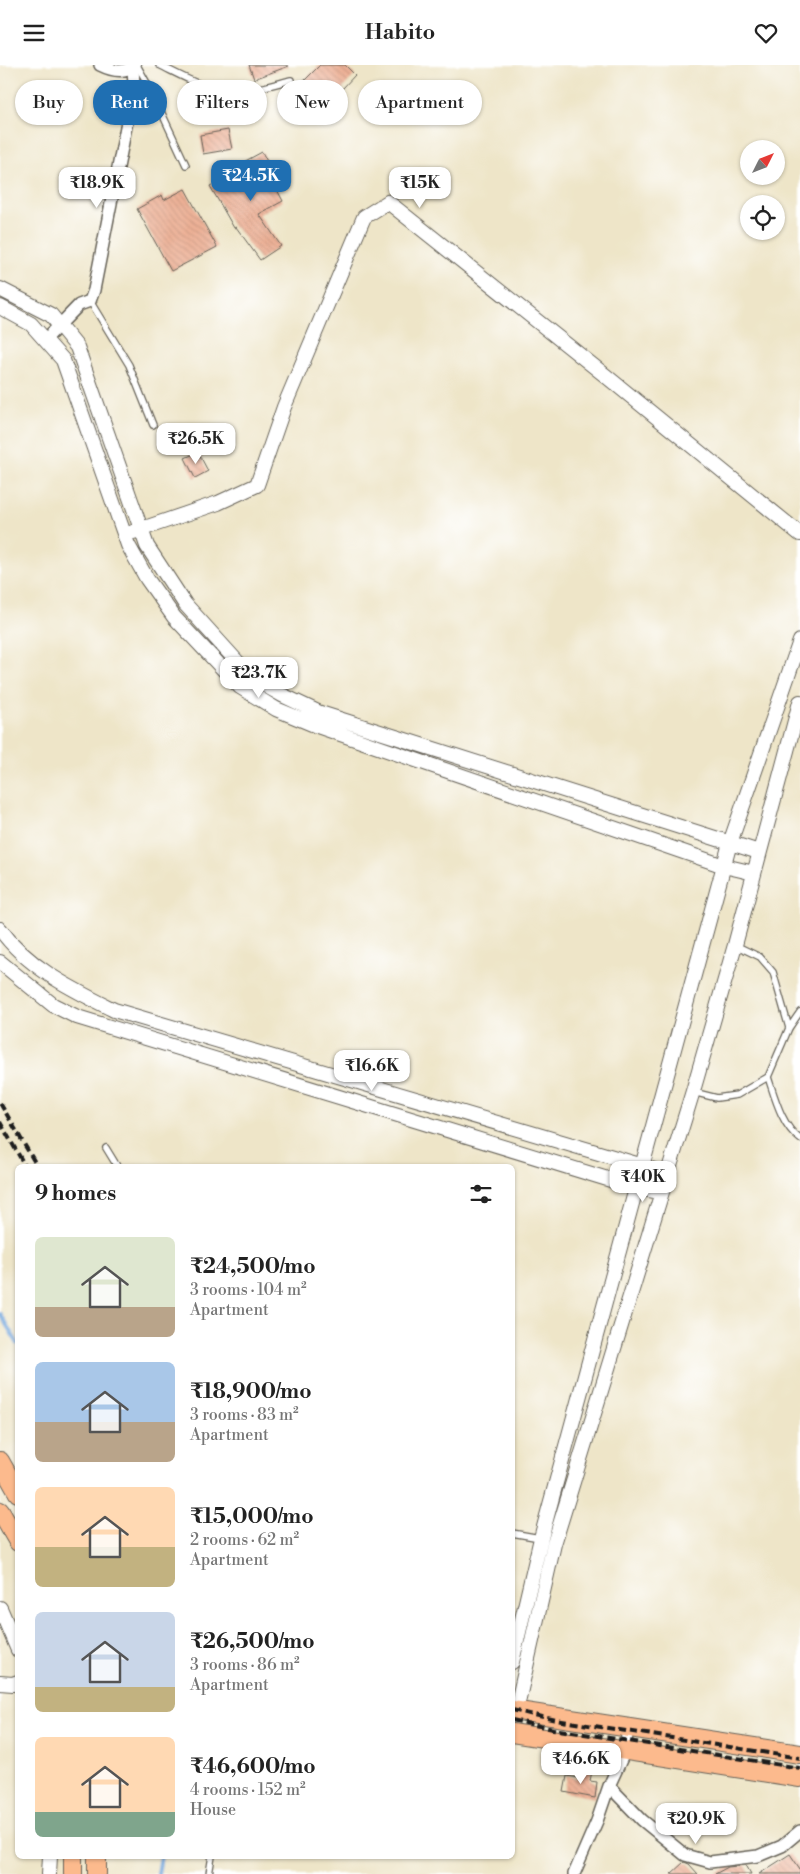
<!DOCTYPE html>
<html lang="en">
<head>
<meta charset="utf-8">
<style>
	:root { --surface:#fff; --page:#f2f2f2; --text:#222; --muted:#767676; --accent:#1f6fb2 }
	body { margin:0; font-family:"Libre Bodoni",serif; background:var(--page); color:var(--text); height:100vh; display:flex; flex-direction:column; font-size:19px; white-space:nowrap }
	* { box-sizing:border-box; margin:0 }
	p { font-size:16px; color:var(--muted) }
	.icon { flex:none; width:28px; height:28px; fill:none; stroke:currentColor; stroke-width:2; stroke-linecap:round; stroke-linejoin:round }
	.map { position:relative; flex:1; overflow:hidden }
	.drawer { position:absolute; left:15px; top:1099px; width:500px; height:695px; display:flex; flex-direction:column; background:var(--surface); border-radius:8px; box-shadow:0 1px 4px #0004 }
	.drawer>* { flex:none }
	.banner { position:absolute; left:15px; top:15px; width:500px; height:45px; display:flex; gap:10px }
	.needle { width:32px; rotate:48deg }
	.fabs { position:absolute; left:740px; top:75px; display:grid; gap:10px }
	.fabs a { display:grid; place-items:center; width:45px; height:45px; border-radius:50%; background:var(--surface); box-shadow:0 1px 4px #0004; font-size:25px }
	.price { position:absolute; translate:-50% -42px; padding:0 11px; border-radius:10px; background:#fff; color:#222; font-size:16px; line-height:32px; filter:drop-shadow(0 1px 2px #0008) }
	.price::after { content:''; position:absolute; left:50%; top:30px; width:15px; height:11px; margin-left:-8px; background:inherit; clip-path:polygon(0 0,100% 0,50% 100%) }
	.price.on { background:var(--accent); color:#fff }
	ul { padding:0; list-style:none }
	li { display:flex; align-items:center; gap:15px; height:125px; padding:0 20px }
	li span { display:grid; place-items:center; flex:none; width:140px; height:100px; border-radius:8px; color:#555 }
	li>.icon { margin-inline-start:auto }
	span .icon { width:60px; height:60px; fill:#fffc; stroke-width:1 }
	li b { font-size:21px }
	h2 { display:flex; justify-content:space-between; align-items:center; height:60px; padding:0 20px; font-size:21px }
	.chip { padding:0 18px; border-radius:22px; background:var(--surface); box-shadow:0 1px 4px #0004; font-size:18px; line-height:45px }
	.chip.on { background:var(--accent); color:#fff }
	header { display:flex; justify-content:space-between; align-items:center; height:65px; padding:0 20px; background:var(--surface); font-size:22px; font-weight:600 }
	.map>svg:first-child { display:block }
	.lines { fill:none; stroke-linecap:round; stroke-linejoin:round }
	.stream { stroke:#6ca2da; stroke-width:4 }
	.building { fill:url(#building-back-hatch) }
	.service-casing { stroke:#666258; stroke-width:8 }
	.minor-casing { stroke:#666258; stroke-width:14 }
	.tertiary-casing { stroke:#666258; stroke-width:16 }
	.primary-casing { stroke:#666258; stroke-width:20 }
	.service { stroke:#fff; stroke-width:5.5 }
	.minor { stroke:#fff; stroke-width:11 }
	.tertiary { stroke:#fff; stroke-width:14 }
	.primary { stroke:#fcba8d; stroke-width:18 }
	.rail { stroke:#1c1c1c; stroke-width:4; stroke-dasharray:8 4; stroke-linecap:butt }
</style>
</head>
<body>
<header><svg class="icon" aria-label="menu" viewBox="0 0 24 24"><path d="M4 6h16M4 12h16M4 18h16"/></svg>Habito<svg class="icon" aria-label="heart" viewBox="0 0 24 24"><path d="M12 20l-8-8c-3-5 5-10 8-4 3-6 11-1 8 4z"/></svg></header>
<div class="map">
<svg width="800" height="1809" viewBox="0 0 800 1809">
	<defs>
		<pattern id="building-back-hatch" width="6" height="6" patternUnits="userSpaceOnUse" patternTransform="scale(1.25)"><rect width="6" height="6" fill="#edb196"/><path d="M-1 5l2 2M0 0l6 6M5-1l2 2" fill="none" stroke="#cb9881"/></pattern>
	</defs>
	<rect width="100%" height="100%" fill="#fff"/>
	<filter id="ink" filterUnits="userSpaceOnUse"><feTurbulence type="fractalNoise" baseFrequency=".02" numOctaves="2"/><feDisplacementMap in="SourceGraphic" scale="10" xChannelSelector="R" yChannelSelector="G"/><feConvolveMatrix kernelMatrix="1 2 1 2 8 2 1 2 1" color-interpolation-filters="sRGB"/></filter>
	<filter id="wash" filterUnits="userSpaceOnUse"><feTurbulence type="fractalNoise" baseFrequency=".0096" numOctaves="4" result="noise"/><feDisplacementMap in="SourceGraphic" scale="20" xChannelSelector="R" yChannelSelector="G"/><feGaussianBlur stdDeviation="1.12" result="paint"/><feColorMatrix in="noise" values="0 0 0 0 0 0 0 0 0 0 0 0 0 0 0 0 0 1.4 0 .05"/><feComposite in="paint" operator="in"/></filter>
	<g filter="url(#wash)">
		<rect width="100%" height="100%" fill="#eee5c8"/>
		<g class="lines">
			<path class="stream" d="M0,1249l18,30
				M158,1809l3,-18"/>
		</g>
		<g id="blocks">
			<path class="building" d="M249,0h39l1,1 -35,13z
				M320,0h25l10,10 -37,40 -19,-17 11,-12 -6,-5z
				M228,65l4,19 -29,5 -3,-19z
				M262,87l16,30 -4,2 9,17 -24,13 22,32 -21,14 -24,-33 -2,1 -24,-42 30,-17 -2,-4z
				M185,124l32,58 -46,24 -34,-62 25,-14 2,5z
				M198,387l10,19 -13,7 -10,-20z
				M580,1704l12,2 -2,10 7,1 -2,16 -31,-6 3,-16 11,2z
				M790,1789l10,15v5h-41z
				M684,1797l5,2 9,10h-27z
				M746,1800l5,9h-36l13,-7z"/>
		</g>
	</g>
	<g filter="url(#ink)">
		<use href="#blocks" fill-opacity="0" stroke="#666258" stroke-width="1"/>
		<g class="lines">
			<g class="service-casing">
				<path id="service" d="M137,0l15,27 34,73
					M159,0c21,10 46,25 70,26 21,1 42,-6 62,-11
					M90,236l39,64 24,60
					M735,880l25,12 13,15 16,56
					M800,947l-11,16 -21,49c7,21 14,49 32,62
					M693,1027l24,6 20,-3 31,-18
					M106,1083l11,18
					M512,1468l28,5
					M209,1809l3,-18"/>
			</g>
			<g class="minor-casing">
				<path id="minor" d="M100,0c12,6 24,9 35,0
					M45,275l34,-35 11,-4 4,-11 40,-204 -1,-19
					M609,1721l33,34 43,35 25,7 48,-6 24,-10 18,-15
					M574,1809l23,-53 12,-35 16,-35 3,-24"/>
			</g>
			<g class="tertiary-casing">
				<path id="tertiary" d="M0,224l51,26 26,32 70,199 38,58 67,74 30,17 38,18 439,139
					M0,242l31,17 32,36 65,185 19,34 27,38 66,70 36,22 41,17 407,140 30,7
					M133,467l85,-29 39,-18 27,-78 80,-190 24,-15 218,174 194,158
					M0,864c28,39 72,60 114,81l529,156 23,9
					M0,897l53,43 24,12 560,171 24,4
					M0,1543l18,42
					M512,1597l29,-124 189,-695 70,-202
					M0,1618l13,1 5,-2
					M516,1646l38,-167 139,-453 42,-146 65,-243
					M49,1809l1,-18"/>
			</g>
			<g class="primary-casing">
				<path id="primary" d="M0,1396l18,32
					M0,1446l18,31
					M512,1645l288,44
					M512,1668l288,45
					M73,1791v18
					M97,1791v18"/>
			</g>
			<use href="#service" class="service"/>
			<use href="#minor" class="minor"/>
			<use href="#tertiary" class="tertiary"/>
			<use href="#primary" class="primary"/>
			<path class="rail" d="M0,1038l37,63
				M0,1057l25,44
				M512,1645l44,10 244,38
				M512,1655l41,9 247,39"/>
		</g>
	</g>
</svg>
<div class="fabs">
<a><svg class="needle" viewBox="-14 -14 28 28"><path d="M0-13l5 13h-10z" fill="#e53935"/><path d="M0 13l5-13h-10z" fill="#767676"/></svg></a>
<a><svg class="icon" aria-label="locate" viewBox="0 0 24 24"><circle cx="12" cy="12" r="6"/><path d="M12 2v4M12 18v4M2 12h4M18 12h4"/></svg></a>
</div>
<b class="price on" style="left:251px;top:137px">₹24.5K</b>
<b class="price" style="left:97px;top:144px">₹18.9K</b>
<b class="price" style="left:420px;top:144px">₹15K</b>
<b class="price" style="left:196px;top:400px">₹26.5K</b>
<b class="price" style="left:259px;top:634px">₹23.7K</b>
<b class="price" style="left:372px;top:1027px">₹16.6K</b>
<b class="price" style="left:643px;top:1138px">₹40K</b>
<b class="price" style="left:581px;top:1720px">₹46.6K</b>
<b class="price" style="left:696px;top:1780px">₹20.9K</b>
<div class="banner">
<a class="chip">Buy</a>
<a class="chip on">Rent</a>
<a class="chip">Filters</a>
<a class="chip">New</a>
<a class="chip">Apartment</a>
</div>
<section class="drawer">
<h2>9 homes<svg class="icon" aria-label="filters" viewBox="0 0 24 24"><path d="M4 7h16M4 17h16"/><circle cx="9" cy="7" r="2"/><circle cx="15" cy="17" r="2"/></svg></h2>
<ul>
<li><span style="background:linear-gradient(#dfe7d0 70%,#b9a48a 0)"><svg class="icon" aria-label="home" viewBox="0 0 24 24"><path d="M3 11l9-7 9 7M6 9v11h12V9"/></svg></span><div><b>₹24,500/mo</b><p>3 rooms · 104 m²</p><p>Apartment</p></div></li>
<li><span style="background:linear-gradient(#a9c7e8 60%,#b9a48a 0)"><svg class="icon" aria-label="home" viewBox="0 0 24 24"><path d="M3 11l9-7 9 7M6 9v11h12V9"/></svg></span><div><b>₹18,900/mo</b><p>3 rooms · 83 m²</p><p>Apartment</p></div></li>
<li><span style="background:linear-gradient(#ffd9b3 60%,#c2b280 0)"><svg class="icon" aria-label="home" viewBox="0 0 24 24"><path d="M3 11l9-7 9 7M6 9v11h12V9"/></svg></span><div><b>₹15,000/mo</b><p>2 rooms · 62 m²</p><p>Apartment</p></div></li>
<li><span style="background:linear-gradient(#c9d6e8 75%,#c2b280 0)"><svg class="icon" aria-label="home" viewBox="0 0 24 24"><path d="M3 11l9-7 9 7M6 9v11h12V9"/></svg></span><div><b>₹26,500/mo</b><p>3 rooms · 86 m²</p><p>Apartment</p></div></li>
<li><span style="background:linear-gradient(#ffd9b3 75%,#7fa58c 0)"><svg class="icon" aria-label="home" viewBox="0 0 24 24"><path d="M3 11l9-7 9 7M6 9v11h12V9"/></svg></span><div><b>₹46,600/mo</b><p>4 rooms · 152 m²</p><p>House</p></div></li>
</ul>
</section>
</div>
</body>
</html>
